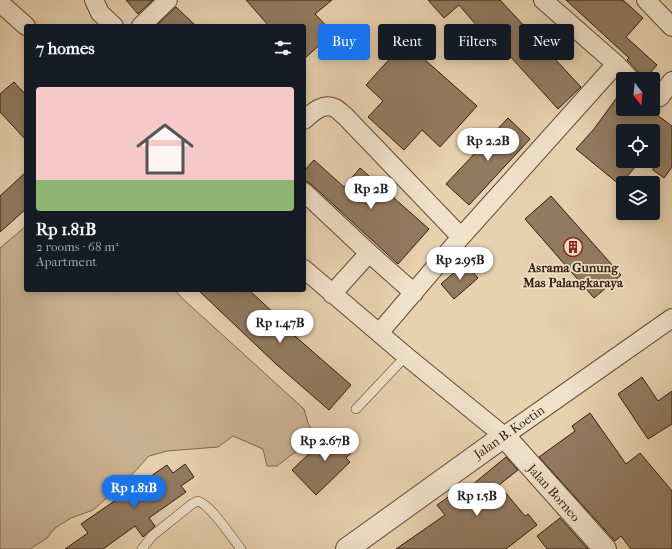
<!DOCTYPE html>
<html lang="en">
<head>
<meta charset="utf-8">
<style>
	:root { --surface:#171b24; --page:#20242c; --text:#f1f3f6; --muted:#9ea1a6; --accent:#1a73e8 }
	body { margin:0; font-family:"IM FELL French Canon",serif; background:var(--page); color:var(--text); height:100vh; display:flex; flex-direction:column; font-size:15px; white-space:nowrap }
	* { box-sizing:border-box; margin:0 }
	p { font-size:13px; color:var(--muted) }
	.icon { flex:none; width:22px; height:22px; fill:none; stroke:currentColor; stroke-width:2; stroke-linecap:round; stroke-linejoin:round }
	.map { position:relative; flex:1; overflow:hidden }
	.panel { position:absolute; left:24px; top:24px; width:282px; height:268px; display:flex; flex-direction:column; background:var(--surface); border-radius:4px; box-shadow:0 2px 10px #0003 }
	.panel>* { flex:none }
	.banner { position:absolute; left:318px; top:24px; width:294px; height:36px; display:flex; gap:8px }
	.needle { width:26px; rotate:164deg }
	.tools { position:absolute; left:616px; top:72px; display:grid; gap:8px }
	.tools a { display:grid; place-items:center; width:44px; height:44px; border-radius:4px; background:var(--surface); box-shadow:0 2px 10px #0003; font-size:20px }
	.price { position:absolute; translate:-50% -34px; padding:0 9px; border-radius:14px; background:#fff; color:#222; font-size:13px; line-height:26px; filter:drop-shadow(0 1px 2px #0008) }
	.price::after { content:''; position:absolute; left:50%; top:24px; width:12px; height:9px; margin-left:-6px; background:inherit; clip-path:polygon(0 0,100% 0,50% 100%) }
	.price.current { background:var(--accent); color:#fff }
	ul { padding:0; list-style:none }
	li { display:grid; align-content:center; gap:8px; height:212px; padding:0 12px }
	li span { display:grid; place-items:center; height:124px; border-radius:4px; color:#555 }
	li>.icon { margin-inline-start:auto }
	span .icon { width:72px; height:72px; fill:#fffc; stroke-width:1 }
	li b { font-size:17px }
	h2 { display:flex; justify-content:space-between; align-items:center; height:48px; padding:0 12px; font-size:17px }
	.pill { padding:0 14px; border-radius:4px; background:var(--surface); box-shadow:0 2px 10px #0003; font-size:14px; line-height:36px }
	.pill.current { background:var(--accent); color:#fff }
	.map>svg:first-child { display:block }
	.green { fill:#c9b293; stroke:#7e6750 }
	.building { fill:#927a61; stroke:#341c0e }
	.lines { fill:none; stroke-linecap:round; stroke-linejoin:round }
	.service-casing { stroke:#614936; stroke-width:10 }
	.minor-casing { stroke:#614936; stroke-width:20 }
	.tertiary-casing { stroke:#614936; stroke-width:24 }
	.service { stroke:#f0e1ca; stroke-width:9 }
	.minor { stroke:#f0e1ca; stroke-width:18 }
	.tertiary { stroke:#f0e1ca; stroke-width:22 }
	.labels { text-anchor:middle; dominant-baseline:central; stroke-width:3.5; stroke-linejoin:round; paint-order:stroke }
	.poi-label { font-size:13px; font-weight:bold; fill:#341c0e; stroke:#f0e1ca }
	.street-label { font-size:13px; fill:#341c0e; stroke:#f0e1ca }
</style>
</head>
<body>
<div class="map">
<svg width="672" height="549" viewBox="0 0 672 549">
	<rect width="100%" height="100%" fill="#e8d1ae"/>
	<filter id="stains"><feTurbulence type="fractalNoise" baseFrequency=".005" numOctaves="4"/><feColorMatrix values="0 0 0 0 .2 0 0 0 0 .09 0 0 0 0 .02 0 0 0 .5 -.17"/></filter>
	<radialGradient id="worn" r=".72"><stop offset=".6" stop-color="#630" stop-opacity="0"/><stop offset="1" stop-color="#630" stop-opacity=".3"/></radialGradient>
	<path class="green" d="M26,226v64h149l8,9 121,110 4,14 5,9 -10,15 -13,9 -13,10h-10l-4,-17 -30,-13 -15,11 -51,4 -18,5 -22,24 -34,30 -22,8 -16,10 -8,10 -17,11h-30v-301z"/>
	<path class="building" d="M126,0h27l-15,14z
		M246,0h86l-17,14 18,19 -29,26v-33h-35z
		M428,0h72l81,87 -23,22 -71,-78 -3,3 -25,-29 -15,13z
		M566,0h57l20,18 -17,19 31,28 -12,14 -18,-19 2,-2z
		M176,7l20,19h-40z
		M405,42l72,64 -37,41 -18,-17 -18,20 -36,-33 15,-16 -17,-16z
		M14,82l12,13v45l-26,-28v-18z
		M623,89v20h26l23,17v41l-8,11 -11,-8v-39h-30v30h17l-20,24 -44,-36 18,-20z
		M508,118l22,21 -61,66 -23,-21z
		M314,160l30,27 16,-19 69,61 -31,35 -87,-80 -7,-4v-9z
		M26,172v37l-26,23v-36z
		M551,196l70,79 -27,23 -69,-79z
		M465,263l13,15 -24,21 -13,-15z
		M198,290h51l41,38 -2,2 63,55 -22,25 -53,-46z
		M642,377l16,24 14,-10v33l-24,15 -30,-45z
		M590,413l36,51 14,-11 32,38v58h-41l-10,-13 -6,5 -76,-84 36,-26 -3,-5z
		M336,428l20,20 -10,10 4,4 -34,33 -24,-25z
		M506,457l12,13 -19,15 26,31 3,-2 9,11 -31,24h-110l49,-34 -8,-10 21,-15 3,4z
		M185,464l9,13 -13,9 5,6 -37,26 6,8 -12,11 -8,-11 -32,23h-38l23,-16 -7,-9 86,-59 6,8z
		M560,518l28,31h-41l-10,-13z"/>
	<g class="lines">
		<g class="service-casing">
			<path id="service" d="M356,409l50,-53
				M142,549l10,-13 40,-32 6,-3c13,4 34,37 43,48"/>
		</g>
		<g class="minor-casing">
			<path id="minor" d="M94,0l6,13 14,13
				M543,0l73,64 14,15
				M646,0l26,27
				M0,3l26,23
				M141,26l27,-26
				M653,98l7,-1 12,-16
				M304,120c8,-7 19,-18 31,-12 4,2 7,6 10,8l116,121
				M304,192l65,61 -37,41
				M369,253l45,40
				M304,269l102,87 98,80 168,-118
				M379,333l82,-96 155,-173"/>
		</g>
		<g class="tertiary-casing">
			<g id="tertiary">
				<path id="s1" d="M347,549l157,-113 101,113"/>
			</g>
		</g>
		<use href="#service" class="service"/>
		<use href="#minor" class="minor"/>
		<use href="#tertiary" class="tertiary"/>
	</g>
	<defs>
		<g id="building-ring" transform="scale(1)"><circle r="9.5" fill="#f0e1ca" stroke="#8f2418" stroke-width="1.5"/><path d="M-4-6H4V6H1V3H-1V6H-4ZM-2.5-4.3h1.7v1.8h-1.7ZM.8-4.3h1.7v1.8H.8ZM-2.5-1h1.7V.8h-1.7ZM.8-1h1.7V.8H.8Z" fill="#8f2418"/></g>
	</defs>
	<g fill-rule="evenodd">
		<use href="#building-ring" x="573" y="247"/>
	</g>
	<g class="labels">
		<g class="poi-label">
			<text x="573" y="267">Asrama Gunung<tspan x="573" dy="15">Mas Palangkaraya</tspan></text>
		</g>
		<g class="street-label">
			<text transform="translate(509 432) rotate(-35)">Jalan B. Koetin</text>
			<text stroke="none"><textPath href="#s1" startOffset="269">Jalan Borneo</textPath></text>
		</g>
	</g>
	<rect width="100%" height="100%" filter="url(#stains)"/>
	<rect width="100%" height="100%" fill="url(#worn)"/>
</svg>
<div class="tools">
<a><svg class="needle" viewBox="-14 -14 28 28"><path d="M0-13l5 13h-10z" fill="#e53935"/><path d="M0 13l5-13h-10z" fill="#9ea1a6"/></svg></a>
<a><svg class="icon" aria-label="locate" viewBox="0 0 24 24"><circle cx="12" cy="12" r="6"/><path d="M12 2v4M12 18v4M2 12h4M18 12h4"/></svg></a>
<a><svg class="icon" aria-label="layers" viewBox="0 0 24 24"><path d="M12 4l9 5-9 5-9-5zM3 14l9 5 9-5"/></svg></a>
</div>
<b class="price" style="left:488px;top:162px">Rp 2.2B</b>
<b class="price" style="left:371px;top:210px">Rp 2B</b>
<b class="price" style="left:460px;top:281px">Rp 2.95B</b>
<b class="price" style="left:280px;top:344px">Rp 1.47B</b>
<b class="price" style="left:325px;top:462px">Rp 2.67B</b>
<b class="price current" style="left:134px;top:509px">Rp 1.81B</b>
<b class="price" style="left:477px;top:517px">Rp 1.5B</b>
<div class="banner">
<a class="pill current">Buy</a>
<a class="pill">Rent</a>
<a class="pill">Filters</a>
<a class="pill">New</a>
</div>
<section class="panel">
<h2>7 homes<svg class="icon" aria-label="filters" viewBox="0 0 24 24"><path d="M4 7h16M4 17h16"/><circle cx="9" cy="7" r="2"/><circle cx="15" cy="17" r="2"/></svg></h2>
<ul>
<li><span style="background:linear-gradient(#f6c9c9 75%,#8fb573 0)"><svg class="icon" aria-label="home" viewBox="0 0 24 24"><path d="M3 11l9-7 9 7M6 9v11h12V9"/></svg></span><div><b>Rp 1.81B</b><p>2 rooms · 68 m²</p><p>Apartment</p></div></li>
</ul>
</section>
</div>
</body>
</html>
